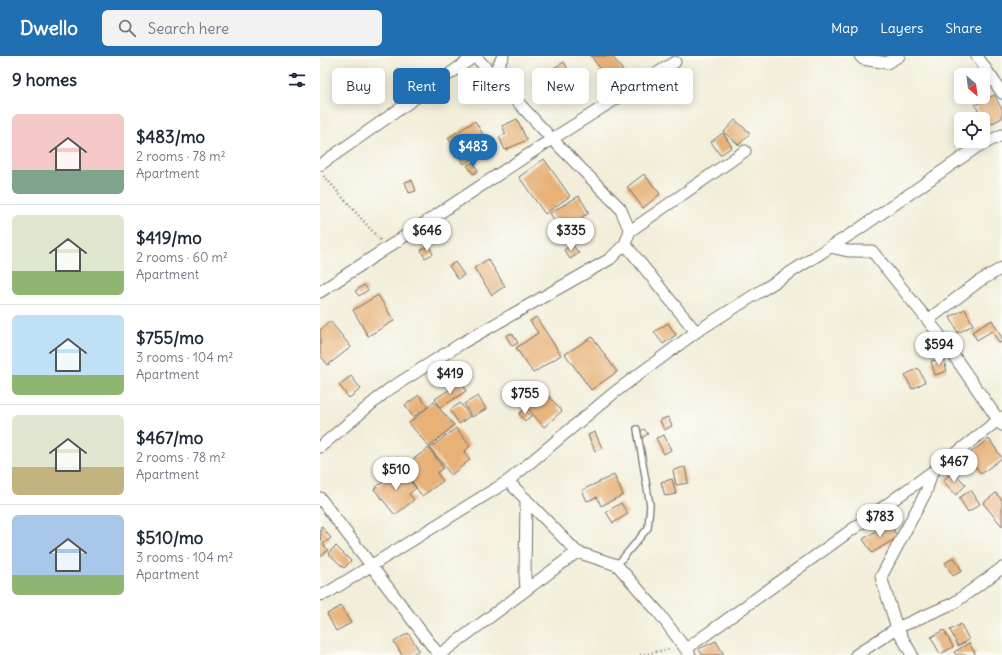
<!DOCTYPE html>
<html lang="en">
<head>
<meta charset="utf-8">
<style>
	:root { --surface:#fff; --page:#f2f2f3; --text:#1f2937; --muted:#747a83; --line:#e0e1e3; --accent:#1f6fb2 }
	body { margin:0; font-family:Delius,sans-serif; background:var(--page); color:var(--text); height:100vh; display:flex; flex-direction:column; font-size:15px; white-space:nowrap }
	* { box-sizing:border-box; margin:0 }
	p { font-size:13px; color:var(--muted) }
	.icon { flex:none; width:22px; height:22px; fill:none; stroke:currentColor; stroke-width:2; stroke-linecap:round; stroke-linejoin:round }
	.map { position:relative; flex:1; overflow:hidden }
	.details { display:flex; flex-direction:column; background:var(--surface); width:320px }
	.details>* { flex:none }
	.banner { position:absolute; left:12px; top:12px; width:380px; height:36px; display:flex; gap:8px }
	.needle { width:26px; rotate:152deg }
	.buttons { position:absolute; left:634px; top:12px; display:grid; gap:8px }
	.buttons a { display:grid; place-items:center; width:36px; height:36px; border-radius:6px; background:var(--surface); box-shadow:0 2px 10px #0003; font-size:20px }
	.price { position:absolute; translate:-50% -34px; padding:0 9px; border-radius:14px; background:#fff; color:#222; font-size:13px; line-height:26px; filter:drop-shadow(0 1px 2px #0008) }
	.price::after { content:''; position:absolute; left:50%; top:24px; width:12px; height:9px; margin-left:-6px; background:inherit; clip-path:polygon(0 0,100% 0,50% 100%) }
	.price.active { background:var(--accent); color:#fff }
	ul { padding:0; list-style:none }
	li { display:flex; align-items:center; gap:12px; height:100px; padding:0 12px }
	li+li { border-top:1px solid var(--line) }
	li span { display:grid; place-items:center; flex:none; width:112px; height:80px; border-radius:6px; color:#555 }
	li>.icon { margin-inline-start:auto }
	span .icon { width:48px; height:48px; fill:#fffc; stroke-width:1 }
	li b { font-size:17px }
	h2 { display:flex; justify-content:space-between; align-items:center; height:48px; padding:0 12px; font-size:17px }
	.pill { padding:0 14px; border-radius:6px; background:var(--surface); box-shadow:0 2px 10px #0003; font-size:14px; line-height:36px }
	.pill.active { background:var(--accent); color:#fff }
	header { display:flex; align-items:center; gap:24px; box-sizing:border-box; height:56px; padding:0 20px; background:var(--accent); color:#fff }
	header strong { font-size:19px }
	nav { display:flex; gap:22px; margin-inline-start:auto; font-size:14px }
	.search { width:280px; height:36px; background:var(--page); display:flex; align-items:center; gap:10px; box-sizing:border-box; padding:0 14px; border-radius:6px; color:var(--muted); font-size:15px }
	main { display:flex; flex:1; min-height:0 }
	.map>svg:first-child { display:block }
	.building { fill:#e7b178 }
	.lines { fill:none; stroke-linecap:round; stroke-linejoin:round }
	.lane-casing { stroke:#716f68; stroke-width:8 }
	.street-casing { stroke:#716f68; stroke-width:13 }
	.path { stroke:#716f68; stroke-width:2.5; stroke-dasharray:1 3; stroke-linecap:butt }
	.lane { stroke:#fff; stroke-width:5.5 }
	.street { stroke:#fff; stroke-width:11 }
</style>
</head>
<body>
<header>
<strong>Dwello</strong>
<div class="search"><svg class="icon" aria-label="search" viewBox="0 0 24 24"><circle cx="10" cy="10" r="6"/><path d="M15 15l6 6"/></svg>Search here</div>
<nav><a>Map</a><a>Layers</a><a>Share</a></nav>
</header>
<main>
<section class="details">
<h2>9 homes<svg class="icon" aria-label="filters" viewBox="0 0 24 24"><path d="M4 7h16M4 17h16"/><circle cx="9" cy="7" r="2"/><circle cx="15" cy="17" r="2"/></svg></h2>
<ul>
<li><span style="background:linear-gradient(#f6c9c9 70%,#7fa58c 0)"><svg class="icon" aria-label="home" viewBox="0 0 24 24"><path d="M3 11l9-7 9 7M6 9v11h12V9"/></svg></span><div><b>$483/mo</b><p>2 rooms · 78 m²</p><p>Apartment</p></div></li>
<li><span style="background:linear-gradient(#dfe7d0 70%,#8fb573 0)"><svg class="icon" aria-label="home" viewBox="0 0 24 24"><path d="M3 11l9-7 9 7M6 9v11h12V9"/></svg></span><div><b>$419/mo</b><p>2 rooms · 60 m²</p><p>Apartment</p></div></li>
<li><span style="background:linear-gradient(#bfe0f5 75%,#8fb573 0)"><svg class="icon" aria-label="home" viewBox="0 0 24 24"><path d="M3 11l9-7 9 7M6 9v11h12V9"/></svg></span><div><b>$755/mo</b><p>3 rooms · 104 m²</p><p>Apartment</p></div></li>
<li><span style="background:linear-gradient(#dfe7d0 65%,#c2b280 0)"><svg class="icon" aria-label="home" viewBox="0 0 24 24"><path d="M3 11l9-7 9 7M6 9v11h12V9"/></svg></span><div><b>$467/mo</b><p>2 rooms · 78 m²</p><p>Apartment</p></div></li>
<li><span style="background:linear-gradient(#a9c7e8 75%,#8fb573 0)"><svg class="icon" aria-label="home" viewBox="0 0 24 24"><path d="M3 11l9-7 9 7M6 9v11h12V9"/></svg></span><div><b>$510/mo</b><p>3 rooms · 104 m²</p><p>Apartment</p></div></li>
</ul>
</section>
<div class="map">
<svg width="682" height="599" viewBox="0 0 682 599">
	<rect width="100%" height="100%" fill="#fdfcf7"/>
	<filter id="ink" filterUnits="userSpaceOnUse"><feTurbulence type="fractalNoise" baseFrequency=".025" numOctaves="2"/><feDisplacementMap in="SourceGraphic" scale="8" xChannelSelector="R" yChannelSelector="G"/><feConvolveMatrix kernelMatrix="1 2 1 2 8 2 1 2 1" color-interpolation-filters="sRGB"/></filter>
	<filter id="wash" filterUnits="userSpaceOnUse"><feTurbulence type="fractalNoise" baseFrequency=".012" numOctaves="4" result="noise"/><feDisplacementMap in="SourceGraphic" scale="16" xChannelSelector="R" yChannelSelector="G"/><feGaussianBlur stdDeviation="0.9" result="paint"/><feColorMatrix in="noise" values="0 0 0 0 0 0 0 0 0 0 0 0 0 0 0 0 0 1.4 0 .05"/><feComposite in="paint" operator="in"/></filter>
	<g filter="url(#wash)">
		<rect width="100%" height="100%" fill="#f2eed9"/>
		<g id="blocks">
			<path class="building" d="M271,0h21l12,16 -15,10z
				M244,6l17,31 -8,5 -7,-12 -17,10 -11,-19z
				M674,39l8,14v9l-15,8 -12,-21z
				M197,63l10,21 -22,10 -6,-13 7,-3 -4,-8z
				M415,64l15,13 -11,12 -15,-13z
				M155,65l16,27 -27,16 -16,-26z
				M403,77l9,14 -12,8 -9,-13z
				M224,103l26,37 -25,18 -26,-37z
				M153,106l5,9 -5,3 -6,-9z
				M324,118l16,20 -17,14 -16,-21z
				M92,124l4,11 -7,2 -4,-11z
				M259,140l10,17 -7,4 6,10 -22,14 -16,-28z
				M252,188l7,9 -9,6 -6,-9z
				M109,190l4,8 -8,4 -4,-8z
				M168,203l17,27 -13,9 -18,-27z
				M135,206l9,13 -6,4 -9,-13z
				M44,229l4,5 -9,6 -4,-5z
				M58,239l16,26 -26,15 -15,-26z
				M645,253l8,16 -15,8 -8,-16z
				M216,261l25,38 -28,18 -17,-25 22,-15 -8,-12z
				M672,264l10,18v4l-3,1 -7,-12 -15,9 -5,-8z
				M10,265l21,26 -23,18 -8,-10v-25z
				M348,267l8,12 -13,9 -9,-12z
				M192,277l6,10 -6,3 -6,-10z
				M272,281l25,35 -26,18 -26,-36z
				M623,302l4,13 -12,4 -4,-14z
				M598,312l7,14 -13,7 -7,-14z
				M31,320l10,13 -12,9 -10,-13z
				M141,326l5,9 -26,17 -5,-9z
				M226,337l16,18 -18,16 -16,-18z
				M99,339l9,12 -15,10 -8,-12z
				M158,340l8,13 -14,8 -8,-13z
				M114,346l20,23 -25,22 -20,-24z
				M140,347l10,13 -11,8 -9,-14z
				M204,353l7,7 -6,5 -6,-7z
				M348,361l4,9 -8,4 -4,-10z
				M136,372l14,18 -6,6 6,8 -19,15 -21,-27z
				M324,373l4,5 -10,6 -4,-5z
				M275,376l7,16 -7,3 -7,-16z
				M344,379l7,15 -7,4 -8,-16z
				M669,383l13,19 -21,16 -14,-19z
				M109,392l14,20 -6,5 6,8 -21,15 -20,-29z
				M365,411l3,16 -12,2 -3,-15z
				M80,412l16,20 -7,6 5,6 -19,15 -21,-26z
				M633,415l13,14 -10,10 -13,-14z
				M294,419l9,20 -22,11 -4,-9 -10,4 -5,-11z
				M352,423l4,15 -11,2 -4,-14z
				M651,434l9,14 -12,8 -9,-14z
				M676,437l6,7v26l-19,-23z
				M301,447l7,11 -15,9 -7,-11z
				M569,467l9,14 -26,16 -9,-14z
				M1,470l10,12 -8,6 5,6 -8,7z
				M16,490l15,15 -7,7 -16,-15z
				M634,501l8,14 -9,5 -8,-13z
				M21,550l10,17 -15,8 -9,-17z
				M641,568l8,16 -11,6 -8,-16z
				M624,574l9,17 -13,7 -9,-17z
				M88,577l11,17 -8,5h-9l-8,-13z
				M396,585l8,14h-22l-3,-6z
				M649,587l7,12h-20l-2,-3z"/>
		</g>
	</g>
	<g filter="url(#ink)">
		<use href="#blocks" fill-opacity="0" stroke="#716f68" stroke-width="1"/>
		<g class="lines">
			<g class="lane-casing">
				<path id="lane" d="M297,509l31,-37 2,-23 -13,-76"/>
			</g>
			<g class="street-casing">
				<path id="street" d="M540,0l3,3 24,4 12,-7
					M657,0l25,37
					M173,19l10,-19
					M0,109l155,-109
					M310,175l115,-80
					M305,188l71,88
					M510,191l18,4h24l66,82 64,92
					M0,236l232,-153 123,-77
					M608,264l50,-38 24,-14
					M0,391l68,-57 74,-47 148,-84 15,-15 5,-13 -10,-23 -68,-69 -77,-83
					M188,425l69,71 40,13 42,48 31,42
					M0,442l119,157
					M206,443l-1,75 1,16
					M0,539l7,-2 181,-112 107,-89 81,-60 163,-103 118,-82 25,-12
					M366,593l246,-177 70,-55
					M119,599l138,-103
					M536,599l41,-27 57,-25 48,-35
					M592,599l-15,-27 -16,-51 45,-85 6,-20"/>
			</g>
			<path class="path" d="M4,120l56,64
				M320,599l31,-6"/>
			<use href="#lane" class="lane"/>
			<use href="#street" class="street"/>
		</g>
	</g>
</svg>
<div class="buttons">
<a><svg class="needle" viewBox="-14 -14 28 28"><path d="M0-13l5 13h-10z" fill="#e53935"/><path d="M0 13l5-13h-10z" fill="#747a83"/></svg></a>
<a><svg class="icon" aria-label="locate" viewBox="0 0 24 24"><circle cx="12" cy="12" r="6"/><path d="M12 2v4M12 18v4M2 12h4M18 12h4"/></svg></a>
</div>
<b class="price active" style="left:153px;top:112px">$483</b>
<b class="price" style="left:107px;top:196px">$646</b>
<b class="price" style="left:251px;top:196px">$335</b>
<b class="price" style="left:619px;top:310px">$594</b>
<b class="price" style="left:130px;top:339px">$419</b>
<b class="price" style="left:205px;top:359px">$755</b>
<b class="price" style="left:634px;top:427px">$467</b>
<b class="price" style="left:76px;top:435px">$510</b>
<b class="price" style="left:560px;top:482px">$783</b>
<div class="banner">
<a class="pill">Buy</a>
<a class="pill active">Rent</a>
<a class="pill">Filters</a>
<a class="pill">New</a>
<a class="pill">Apartment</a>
</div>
</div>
</main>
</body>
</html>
